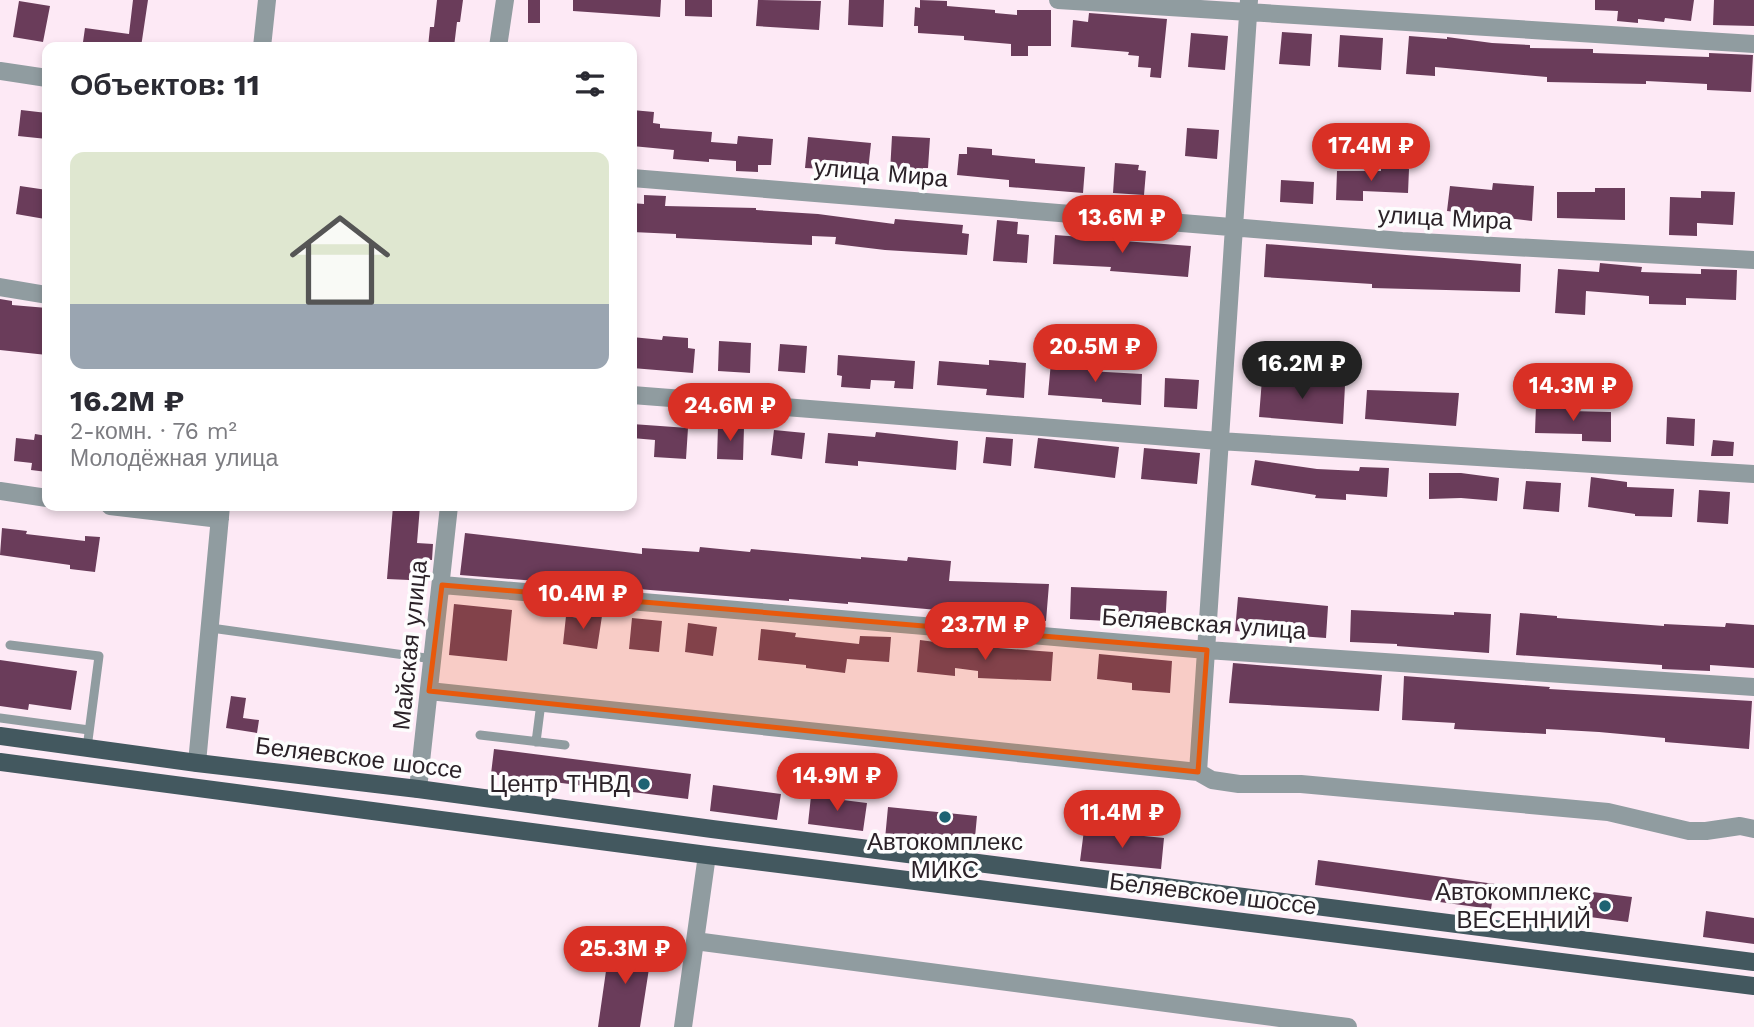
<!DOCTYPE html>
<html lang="ru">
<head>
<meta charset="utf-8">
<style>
	:root { --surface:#fff; --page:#f7f7f7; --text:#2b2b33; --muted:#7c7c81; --line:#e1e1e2; --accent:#d93025 }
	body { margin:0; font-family:"Work Sans",sans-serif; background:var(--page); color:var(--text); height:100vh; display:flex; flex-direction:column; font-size:26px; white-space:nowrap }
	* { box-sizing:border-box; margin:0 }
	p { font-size:23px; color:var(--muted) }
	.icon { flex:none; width:38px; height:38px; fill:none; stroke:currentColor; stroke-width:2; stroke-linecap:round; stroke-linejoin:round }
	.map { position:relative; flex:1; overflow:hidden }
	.drawer { position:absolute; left:42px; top:42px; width:595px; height:469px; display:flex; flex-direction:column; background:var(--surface); border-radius:14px; box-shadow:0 4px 10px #0003 }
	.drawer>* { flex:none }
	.price { position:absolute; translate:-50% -60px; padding:0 16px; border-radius:24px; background:var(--accent); color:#fff; font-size:23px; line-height:46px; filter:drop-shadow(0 2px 4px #0008) }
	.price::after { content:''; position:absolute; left:50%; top:42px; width:21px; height:16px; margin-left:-10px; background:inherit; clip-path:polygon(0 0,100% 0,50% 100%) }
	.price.active { background:#222; color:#fff }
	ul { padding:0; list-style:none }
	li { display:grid; align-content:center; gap:14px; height:371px; padding:0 28px }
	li+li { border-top:2px solid var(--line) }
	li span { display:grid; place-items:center; height:217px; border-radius:14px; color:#555 }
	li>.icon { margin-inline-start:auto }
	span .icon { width:126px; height:126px; fill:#fffc; stroke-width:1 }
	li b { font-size:30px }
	h2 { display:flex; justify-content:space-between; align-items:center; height:84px; padding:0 28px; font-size:30px }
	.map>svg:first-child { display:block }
	.building { fill:#6a3c5a }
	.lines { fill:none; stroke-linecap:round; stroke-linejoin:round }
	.lane { stroke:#909ca0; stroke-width:9 }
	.street { stroke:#909ca0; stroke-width:18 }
	.primary { stroke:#43585f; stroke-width:18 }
	.marked { fill:#e8590c; fill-opacity:0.2; stroke:#e8590c; stroke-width:5; stroke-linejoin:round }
	.poi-dot { fill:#1d6373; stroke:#fdfdfd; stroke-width:2.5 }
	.labels { text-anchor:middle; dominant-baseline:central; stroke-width:7; stroke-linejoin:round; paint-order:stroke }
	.street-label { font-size:24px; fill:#2b2228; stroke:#fdfdfd }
	.poi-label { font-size:24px; fill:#2b2228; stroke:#fdfdfd; text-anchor:end }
</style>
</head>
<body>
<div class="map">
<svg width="1754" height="1027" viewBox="0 0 1754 1027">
	<rect width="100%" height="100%" fill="#fde9f5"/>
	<path class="building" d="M133,0h15l-7,47h-20l-38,-5 2,-14 44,6z
		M437,0h26l-3,22h-3l-3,25h-26l2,-20h4z
		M528,0h12v23h-12z
		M573,0h88l-1,17 -87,-6z
		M685,0h27v17l-27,-1z
		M758,0l63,1 -2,29 -63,-4z
		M849,0h35l-1,27 -35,-2z
		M920,0l27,1v5l48,4v3l22,2v-5h34v36h-23v10h-17v-12l-47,-4v-4l-46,-3v-7h-4l1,-19 5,1z
		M1595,0h99l-3,21 -26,-3 -1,4 -26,-3v4l-21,-2 1,-10 -23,-1z
		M1714,0h40v26l-41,-1z
		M19,1l31,5 -7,36 -30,-5z
		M1089,13l78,6 -6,59 -11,-1 1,-9 -13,-1 1,-11 -11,-1 1,-3 -58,-5 2,-27 15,2z
		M1282,32l30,2 -2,32 -31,-2z
		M1191,33l37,3 -3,34 -37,-3z
		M1340,35l43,3 -2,32 -43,-3z
		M1409,36l38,3v-2l45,6 38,2v3l63,1v4l116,4v-4l44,2 -2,37 -44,-2v-6l-61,-3v3l-99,-2v-5l-112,-10v9l-29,-2z
		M21,110l26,3v26l-29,-3z
		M632,110l22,2 -1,11 7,1v4l52,4 -1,10 26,2 1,-8 35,3 -2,26h-13v7l-22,-1v-10l-27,-2v3l-36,-3 1,-9 -42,-4z
		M1187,128l32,2 -2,29 -32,-3z
		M892,136l38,2 -2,30h-5l-1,6 -32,-2z
		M808,137l63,6 -3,28 -63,-3z
		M967,147l25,2v6l43,4v4l50,4 -2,26 -74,-6v-7l-52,-5 2,-21h8z
		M1115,163l24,2 -1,5 8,1 -2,24 -31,-2z
		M1381,168l28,1 -1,24 -45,-2v10l-27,-1 1,-29h44z
		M1281,180l33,2 -1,22 -33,-2z
		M1493,183l41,3 -2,35 -85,-10 3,-25 42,4z
		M20,186l27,4 -2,29 -29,-5z
		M1595,188h30v32l-68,-2v-26h38z
		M1701,191l34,1 -2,33 -36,-2v13l-28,-1 1,-38 31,1z
		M644,195l22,1 -1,10 91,2v2l62,4 76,10 1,-5 68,6 -1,8 7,1 -2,21 -82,-5 -50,-6 1,-7 -24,-1v9l-136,-7v-4l-44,-2v-29l12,1z
		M997,220l21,2 -1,12 12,1 -2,28 -34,-2z
		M1083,230l13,1v8l95,7 -3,31 -78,-6 1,-4 -58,-3 2,-29 27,2z
		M1266,244l255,20 -1,28 -148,-4v-4l-108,-7z
		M1600,263l42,4 -1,5 60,2v-5l36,1 -1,30 -50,-2v7l-37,-1v-8l-63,-5 -1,24 -30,-2 3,-44 41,3z
		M0,299l12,2v4l35,3v47l-47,-5z
		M663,336l25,2v10l7,1 -2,24 -61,-5v-31l30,3z
		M719,341l32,2 -1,30 -32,-2z
		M780,344l27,2 -2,27 -27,-2z
		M838,355l77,6 -2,28 -19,-1 1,-7 -24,-1 -1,9 -29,-2 1,-11 -5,-1z
		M989,360l37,3 -2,35 -38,-3 1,-6 -50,-4 2,-24 50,4z
		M1051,362l38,3 -1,6 54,3 -1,31 -39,-3v-3l-54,-4z
		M1165,378l34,2 -2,29 -33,-2z
		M1262,379l83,6 -2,39 -84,-7z
		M1367,390l92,3 -3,33 -91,-7z
		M1536,404l34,1v6l41,1v30l-29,-1v-7l-47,-1z
		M1667,417l28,2 -1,27 -28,-2z
		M632,424l56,4 -2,31 -32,-2 1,-17 -23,-2z
		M718,426l26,1 -1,33 -26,-1z
		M774,430l31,3 -3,26 -31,-4z
		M876,432l82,9 -2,29 -98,-9v5l-33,-3 3,-30 47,4z
		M35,434l12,2v36l-16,-2 1,-7 -18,-2 2,-23 18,2z
		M986,437l27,2 -2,27 -28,-3z
		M1038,438l81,9 -4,31 -81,-10z
		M1713,440l21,2 -1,14h-22z
		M1144,448l56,5 -3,31 -56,-5z
		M1255,460l62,9 42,2 1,-4 29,1 -2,29 -41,-3v6l-31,-2 1,-3 -65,-10z
		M1429,473h32l38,5 -2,23 -36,-3 -32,1z
		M1591,477l36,5v5l47,2 -2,28 -37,-1v-2l-47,-7z
		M1526,481l35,2 -2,29 -36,-3z
		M1699,490l31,2 -2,32 -31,-2z
		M393,506h27l-3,37 16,1 -1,16 -18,-1v15h-4l-1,6 -22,-1z
		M2,528l25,3 -1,3 59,7v-5l15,1 -5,35 -25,-3v-4l-70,-10z
		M465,533l177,21v-6l57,4 1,-5 50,5 1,-3 110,10v-2l46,4 1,-4 43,4 -2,20 100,3 -3,37 -86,-5v-4l-112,-10v2l-59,-5v2l-329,-26z
		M1071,587l96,4 -2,38 -40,-2 1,-5 -56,-3z
		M1238,597l90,9 -2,32 -91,-7z
		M454,604l58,6 -5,51 -58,-6z
		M1351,610l103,5v-3l37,2 -2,39 -92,-7v-2l-47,-2z
		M1520,613l37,3v2l107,8v-2l61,3 1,-4 28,2v43l-44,-3v6l-48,-2v-4l-146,-10z
		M586,614l16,2 -5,33 -34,-5 3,-28 19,3z
		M632,618l30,3 -3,31 -30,-3z
		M688,623l29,4 -4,29 -28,-4z
		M761,629l35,4 -1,4 64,7 1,-8 31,1 -2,25 -42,-3 -2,14 -39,-5v-3l-48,-5z
		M920,640l38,5 95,7 -2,29 -73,-3v-7l-23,-3v8l-38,-4z
		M1099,654l73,7 -2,32 -38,-3v-7l-35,-4z
		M0,660l77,11 -6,39 -42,-6 -1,6 -28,-4z
		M1233,663l149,12 -3,36 -150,-8z
		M1404,676l146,11 -1,2 203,12 -3,48 -84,-7v-4l-66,-6 -53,-3v5l-92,-5 1,-6 -53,-3z
		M231,696l15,2 -3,20 16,2 -2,13 -31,-5z
		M494,749l197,25 -3,25 -197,-25z
		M713,785l68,9 -4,26 -67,-9z
		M811,796l56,7 -4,28 -55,-7z
		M888,807l89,9 -3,32 -89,-9z
		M1084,830l80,8 -3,31 -81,-8z
		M1318,860l177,24 -4,25 -176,-24z
		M1585,891l47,6 -4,25 -46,-6z
		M1706,911l48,7v26l-51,-7z
		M610,943l42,6 -12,78h-42z"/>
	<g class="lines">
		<path class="lane" d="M211,628l222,31
			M10,645l89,11 -12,92
			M0,718l89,12
			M480,735l85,10
			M536,742l5,-39"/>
		<path class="street" d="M1058,0l696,44
			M262,47l5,-47
			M498,47l7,-47
			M0,71l47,7
			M632,178l770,63 352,19
			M0,287l47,8
			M632,395l587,46 535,33
			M0,491l47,7
			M110,506l110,13
			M442,585l765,65 547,37
			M429,691l769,81 14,8 27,4h62l307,28 81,19h17l34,-5 14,3
			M197,763l24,-257
			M1198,772l51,-772
			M418,789l31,-283
			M695,941l653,86
			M683,1027l24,-172"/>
		<path class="primary" d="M0,736l197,27 221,26 294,40 1042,133
			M0,762l707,93 1047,131"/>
	</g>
	<path class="marked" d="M442,585l765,65 -9,122 -769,-81z"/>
	<g class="poi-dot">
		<circle cx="644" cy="784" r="7"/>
		<circle cx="945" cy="817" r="7"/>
		<circle cx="1605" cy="906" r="7"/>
	</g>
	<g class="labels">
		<g class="street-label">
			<text transform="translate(881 173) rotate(5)">улица Мира</text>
			<text transform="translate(1445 218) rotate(3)">улица Мира</text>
			<text transform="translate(1204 624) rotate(4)">Беляевская улица</text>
			<text transform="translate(410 645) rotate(-84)">Майская улица</text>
			<text transform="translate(359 758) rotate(7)">Беляевское шоссе</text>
			<text transform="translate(1213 894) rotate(7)">Беляевское шоссе</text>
		</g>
		<g class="poi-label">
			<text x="630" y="784">Центр ТНВД</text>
			<text x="945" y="842" text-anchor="middle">Автокомплекс<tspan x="945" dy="28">МИКС</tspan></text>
			<text x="1591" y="892">Автокомплекс<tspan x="1591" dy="28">ВЕСЕННИЙ</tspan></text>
		</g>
	</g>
</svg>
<b class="price" style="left:1371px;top:183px">17.4M ₽</b>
<b class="price" style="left:1122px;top:255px">13.6M ₽</b>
<b class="price" style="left:1095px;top:384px">20.5M ₽</b>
<b class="price active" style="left:1302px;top:401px">16.2M ₽</b>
<b class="price" style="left:1573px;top:423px">14.3M ₽</b>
<b class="price" style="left:730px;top:443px">24.6M ₽</b>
<b class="price" style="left:583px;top:631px">10.4M ₽</b>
<b class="price" style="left:985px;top:662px">23.7M ₽</b>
<b class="price" style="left:837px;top:813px">14.9M ₽</b>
<b class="price" style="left:1122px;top:850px">11.4M ₽</b>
<b class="price" style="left:625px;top:986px">25.3M ₽</b>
<section class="drawer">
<h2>Объектов: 11<svg class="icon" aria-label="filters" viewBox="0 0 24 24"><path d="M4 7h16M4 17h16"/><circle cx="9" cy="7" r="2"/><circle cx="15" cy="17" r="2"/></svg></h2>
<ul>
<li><span style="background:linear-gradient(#dfe7d0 70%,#9aa5b1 0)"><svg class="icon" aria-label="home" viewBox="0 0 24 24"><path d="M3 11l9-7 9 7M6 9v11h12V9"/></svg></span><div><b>16.2M ₽</b><p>2-комн. · 76 m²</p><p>Молодёжная улица</p></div></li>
</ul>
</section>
</div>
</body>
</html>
